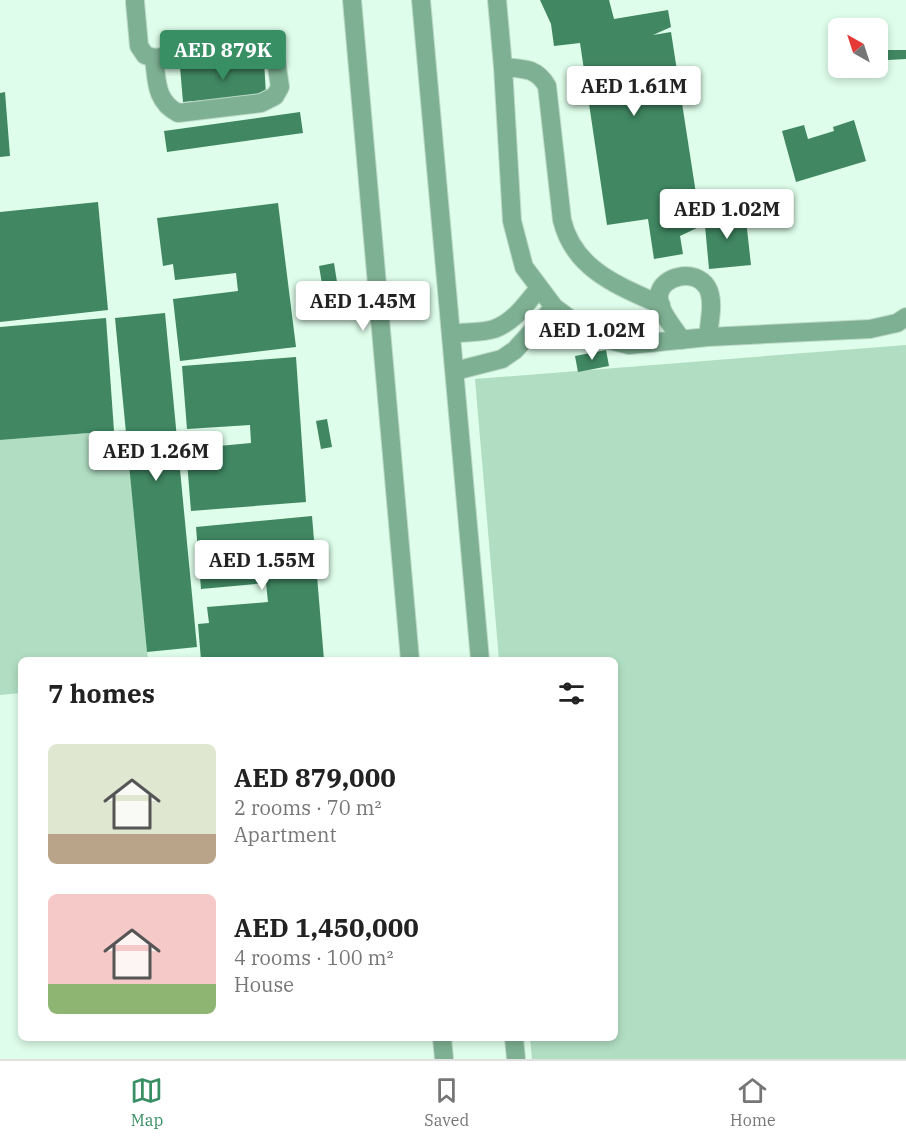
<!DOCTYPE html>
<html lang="en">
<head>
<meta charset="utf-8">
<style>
	:root { --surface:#fff; --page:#f6f6f6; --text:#222; --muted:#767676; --line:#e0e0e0; --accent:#378f63 }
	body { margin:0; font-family:"IBM Plex Serif",serif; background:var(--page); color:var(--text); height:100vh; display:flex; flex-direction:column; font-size:22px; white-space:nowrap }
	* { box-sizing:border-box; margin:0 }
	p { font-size:20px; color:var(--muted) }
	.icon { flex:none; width:33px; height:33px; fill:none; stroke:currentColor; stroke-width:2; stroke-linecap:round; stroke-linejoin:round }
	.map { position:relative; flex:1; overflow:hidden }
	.panel { position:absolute; left:18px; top:657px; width:600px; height:384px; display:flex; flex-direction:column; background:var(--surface); border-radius:9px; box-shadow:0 3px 9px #0003 }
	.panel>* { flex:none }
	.needle { width:39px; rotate:321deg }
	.controls { position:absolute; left:828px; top:18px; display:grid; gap:12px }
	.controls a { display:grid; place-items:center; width:60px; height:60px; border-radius:9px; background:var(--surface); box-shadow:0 3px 9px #0003; font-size:30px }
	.price { position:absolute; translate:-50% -51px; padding:0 14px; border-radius:6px; background:#fff; color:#222; font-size:20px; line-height:39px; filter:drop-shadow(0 2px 3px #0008) }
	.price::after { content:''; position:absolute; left:50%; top:36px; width:18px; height:14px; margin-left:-9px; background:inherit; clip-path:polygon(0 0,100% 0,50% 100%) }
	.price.active { background:var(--accent); color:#fff }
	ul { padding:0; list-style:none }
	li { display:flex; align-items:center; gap:18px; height:150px; padding:0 30px }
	li span { display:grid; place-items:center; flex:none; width:168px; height:120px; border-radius:9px; color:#555 }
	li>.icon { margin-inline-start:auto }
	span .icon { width:72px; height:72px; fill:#fffc; stroke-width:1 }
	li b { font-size:26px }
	h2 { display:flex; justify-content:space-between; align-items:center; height:72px; padding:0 30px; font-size:26px }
	.tabs { display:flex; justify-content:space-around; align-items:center; height:84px; border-top:2px solid var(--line); background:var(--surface); font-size:16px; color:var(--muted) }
	.tabs a { display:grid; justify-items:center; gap:3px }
	.tabs .active { color:var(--accent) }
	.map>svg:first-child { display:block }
	.green { fill:#b1dec3 }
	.building { fill:#408762 }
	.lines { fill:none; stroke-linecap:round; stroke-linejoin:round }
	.minor-casing { stroke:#bcd8c7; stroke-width:20 }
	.minor { stroke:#7eb093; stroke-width:18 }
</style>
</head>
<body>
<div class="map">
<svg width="906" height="1059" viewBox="0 0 906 1059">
	<rect width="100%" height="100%" fill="#defdea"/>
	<path class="green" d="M906,345v714h-374l-2,-21h85v-378h-116l-24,-281z
		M126,430l22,230h-127v33l-21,2v-255z"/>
	<path class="building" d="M540,0h69l5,19 54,-9 3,17 -18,8 18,-3 30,194 -21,10 3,18 -29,5 -6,-40 -41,6 -27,-182 -26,3 -3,-22z
		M888,50h18v9l-18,1z
		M264,61l2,34 -83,7 -3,-35z
		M5,92l5,64 -10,1v-64z
		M300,112l3,21 -136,19 -3,-21z
		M854,120l12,41 -70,21 -14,-51 22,-6 4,14 26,-8 -1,-4z
		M98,202l10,108 -108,12v-110z
		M278,203l18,144 -116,14 -7,-62 65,-8 -2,-18 -61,7 -2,-16 -10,2 -6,-48z
		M745,211l6,54 -42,4 -5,-54z
		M334,263l3,19 -15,2 -3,-18z
		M165,313l32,334 -50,5 -32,-334z
		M106,318l8,113 -114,9v-113z
		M606,350l3,16 -31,6 -3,-16z
		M296,357l10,145 -115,9 -5,-62 65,-6 -1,-18 -63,4 -5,-63z
		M327,419l5,28 -11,2 -5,-28z
		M312,516l12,144h-123l-3,-36 11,-1 -2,-16 61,-5 -2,-19 -65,6 -5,-62z"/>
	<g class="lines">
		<g class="minor-casing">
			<path id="minor" d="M352,0l58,660
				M421,0l59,660
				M497,0l6,67 9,154 12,46 30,40 28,21 27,12 20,5 79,-8 162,-8 27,-6 9,-6
				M135,2l4,44 6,9 9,3 107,-13 6,2 9,13 4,27 -5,9 -14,7 -83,10c-23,-12 -21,-33 -24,-55
				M503,67c20,2 33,0 44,19l15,134c12,50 57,66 99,85
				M451,334c14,-2 30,-1 43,-5 20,-7 32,-25 45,-41
				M682,340c-8,-12 -24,-29 -23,-45 2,-19 36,-27 48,-8 8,13 2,36 1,50
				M455,371l47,-12 13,-9 39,-43
				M442,1038l2,21
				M514,1038l2,21"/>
		</g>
		<use href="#minor" class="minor"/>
	</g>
</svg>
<div class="controls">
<a><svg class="needle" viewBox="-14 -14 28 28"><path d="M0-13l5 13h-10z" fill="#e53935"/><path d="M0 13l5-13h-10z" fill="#767676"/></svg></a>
</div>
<b class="price active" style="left:223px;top:81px">AED 879K</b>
<b class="price" style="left:634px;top:117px">AED 1.61M</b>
<b class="price" style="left:727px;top:240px">AED 1.02M</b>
<b class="price" style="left:363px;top:332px">AED 1.45M</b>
<b class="price" style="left:592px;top:361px">AED 1.02M</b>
<b class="price" style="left:156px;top:482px">AED 1.26M</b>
<b class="price" style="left:262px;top:591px">AED 1.55M</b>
<section class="panel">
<h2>7 homes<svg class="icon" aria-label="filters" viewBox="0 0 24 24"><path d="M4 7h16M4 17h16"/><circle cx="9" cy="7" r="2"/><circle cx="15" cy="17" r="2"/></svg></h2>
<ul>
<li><span style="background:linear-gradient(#dfe7d0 75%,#b9a48a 0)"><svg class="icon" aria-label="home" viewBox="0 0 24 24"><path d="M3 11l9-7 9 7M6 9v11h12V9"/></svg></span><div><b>AED 879,000</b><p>2 rooms · 70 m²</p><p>Apartment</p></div></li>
<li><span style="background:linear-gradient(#f6c9c9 75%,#8fb573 0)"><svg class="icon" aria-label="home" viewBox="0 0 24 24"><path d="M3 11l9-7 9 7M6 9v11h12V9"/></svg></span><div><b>AED 1,450,000</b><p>4 rooms · 100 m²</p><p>House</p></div></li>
</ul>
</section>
</div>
<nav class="tabs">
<a class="active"><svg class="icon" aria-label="map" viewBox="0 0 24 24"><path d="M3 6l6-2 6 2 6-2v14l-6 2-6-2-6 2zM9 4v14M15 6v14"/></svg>Map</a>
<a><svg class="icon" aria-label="saved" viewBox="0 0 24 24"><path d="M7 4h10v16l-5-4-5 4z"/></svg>Saved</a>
<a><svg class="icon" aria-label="home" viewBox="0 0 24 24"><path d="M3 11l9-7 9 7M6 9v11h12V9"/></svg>Home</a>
</nav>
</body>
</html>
